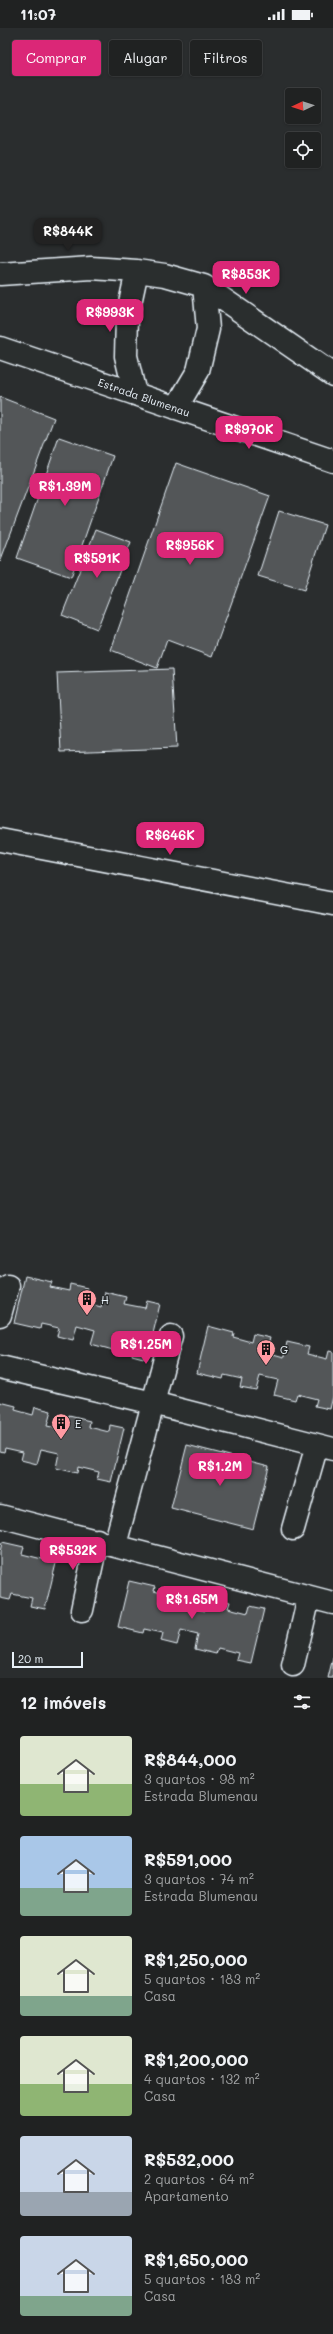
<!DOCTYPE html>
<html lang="pt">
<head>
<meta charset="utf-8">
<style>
	:root { --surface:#202222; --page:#2d2f2f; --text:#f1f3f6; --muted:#a2a4a5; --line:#3d3f40; --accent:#db2777 }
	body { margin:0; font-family:Mali,sans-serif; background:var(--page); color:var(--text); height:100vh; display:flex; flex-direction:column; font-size:15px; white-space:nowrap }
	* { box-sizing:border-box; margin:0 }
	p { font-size:13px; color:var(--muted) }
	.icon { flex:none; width:22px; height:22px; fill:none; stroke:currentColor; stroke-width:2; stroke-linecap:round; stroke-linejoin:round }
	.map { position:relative; height:1650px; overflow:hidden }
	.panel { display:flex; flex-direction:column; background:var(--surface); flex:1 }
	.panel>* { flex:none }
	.banner { position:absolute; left:12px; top:12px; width:309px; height:36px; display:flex; gap:8px }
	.needle { width:26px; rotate:266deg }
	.buttons { position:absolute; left:285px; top:60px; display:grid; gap:8px }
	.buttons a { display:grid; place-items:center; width:36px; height:36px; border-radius:4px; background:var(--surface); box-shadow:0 1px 3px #0004,0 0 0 1px var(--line); font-size:20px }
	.scale { position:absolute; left:12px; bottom:10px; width:71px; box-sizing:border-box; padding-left:4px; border:2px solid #e8f1f8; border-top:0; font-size:11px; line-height:14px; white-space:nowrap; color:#e8f1f8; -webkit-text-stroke:3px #2a2d2e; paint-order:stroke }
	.price { position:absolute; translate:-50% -34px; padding:0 9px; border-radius:8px; background:var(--accent); color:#fff; font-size:13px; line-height:26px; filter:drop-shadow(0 1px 2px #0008) }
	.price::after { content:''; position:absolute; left:50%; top:24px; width:12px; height:9px; margin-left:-6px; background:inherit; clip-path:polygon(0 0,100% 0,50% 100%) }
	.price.selected { background:#222; color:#fff }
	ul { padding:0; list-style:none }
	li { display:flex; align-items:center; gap:12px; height:100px; padding:0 20px }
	li span { display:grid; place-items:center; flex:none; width:112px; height:80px; border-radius:4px; color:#555 }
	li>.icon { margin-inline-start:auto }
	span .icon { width:48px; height:48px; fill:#fffc; stroke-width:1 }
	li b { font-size:17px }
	h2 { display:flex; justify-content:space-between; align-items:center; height:48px; padding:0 20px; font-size:17px }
	.pill { padding:0 14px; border-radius:4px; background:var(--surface); box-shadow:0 1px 3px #0004,0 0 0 1px var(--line); font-size:14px; line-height:36px }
	.pill.selected { background:var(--accent); color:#fff }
	.status { display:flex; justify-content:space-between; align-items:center; height:28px; padding:0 20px; background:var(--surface); direction:ltr }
	.status svg { height:11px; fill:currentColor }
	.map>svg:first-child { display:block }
	.building { fill:#535759; stroke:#e8f1f8 }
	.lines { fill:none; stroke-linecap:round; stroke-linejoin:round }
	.minor-casing { stroke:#e8f1f8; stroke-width:25 }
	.secondary-casing { stroke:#e8f1f8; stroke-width:25 }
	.minor { stroke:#2a2d2e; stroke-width:22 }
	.secondary { stroke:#2a2d2e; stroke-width:22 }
	.labels { text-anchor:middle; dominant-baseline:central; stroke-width:3; stroke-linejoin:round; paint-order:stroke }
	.street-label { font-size:11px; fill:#e8f1f8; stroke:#2a2d2e }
	.poi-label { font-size:11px; fill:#e8f1f8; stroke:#2a2d2e; text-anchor:start }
</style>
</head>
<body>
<div class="status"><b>11:07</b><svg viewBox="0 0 49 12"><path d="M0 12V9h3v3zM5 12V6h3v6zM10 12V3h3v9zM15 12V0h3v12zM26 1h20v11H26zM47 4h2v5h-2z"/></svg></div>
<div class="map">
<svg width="333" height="1650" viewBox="0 0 333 1650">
	<rect width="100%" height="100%" fill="#2a2d2e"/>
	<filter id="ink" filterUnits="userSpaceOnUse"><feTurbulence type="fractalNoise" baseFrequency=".025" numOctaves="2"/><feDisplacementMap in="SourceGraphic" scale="8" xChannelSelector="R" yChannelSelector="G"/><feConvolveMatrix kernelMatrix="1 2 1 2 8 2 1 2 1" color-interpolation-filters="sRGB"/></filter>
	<g filter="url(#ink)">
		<path class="building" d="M0,369l54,21 -54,144z
			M59,409l54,19 -42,121 -54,-19z
			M176,435l94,33 -58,161 -45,-17 -10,28 -46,-18z
			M279,483l46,14 -21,65 -46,-14z
			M96,501l35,13 -34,87 -35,-14z
			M172,641l5,79 -116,4 -4,-79z
			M25,1248l27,6 -2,5 19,4 1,-7 17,4 -4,14 18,5 4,-15 21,5 -2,7 21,4 2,-7 13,3 -13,55 -15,-4 2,-7 -20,-5 -1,7 -22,-6 4,-14 -18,-5 -4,15 -16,-4 2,-8 -18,-4 -1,5 -26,-6z
			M208,1298l26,7 -1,4 18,5 2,-8 17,4 -4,14 18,5 3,-15 22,5 -2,7 20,5 2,-8 4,1v44l-3,13 -15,-3 2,-7 -20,-5 -2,6 -21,-5 4,-15 -18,-4 -4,14 -16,-3 2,-8 -18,-4 -1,4 -26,-6z
			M0,1374l16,4 -1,4 18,5 2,-8 16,4 -4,15 19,4 3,-14 21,5 -1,6 20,5 1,-7 14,3 -13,54 -14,-3 2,-7 -21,-5 -1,6 -21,-5 3,-15 -18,-4 -4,15 -16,-4 2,-8 -18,-4 -1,4 -4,-1z
			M187,1417l82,21 -16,63 -82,-21z
			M2,1514l22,5 -2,7 20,5 2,-8 14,4 -13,54 -15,-3 2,-8 -20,-4 -2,6 -10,-2v-46z
			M129,1553l26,6 -1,4 18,5 2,-8 16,4 -3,15 18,4 3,-14 22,5 -2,6 20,5 2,-7 14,3 -13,54 -15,-3 2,-7 -20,-5 -2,6 -21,-5 3,-15 -17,-4 -4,15 -16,-4 2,-8 -19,-4 -1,4 -25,-6z
			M333,1629v21h-5z"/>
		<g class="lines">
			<g class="minor-casing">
				<path id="minor" d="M0,812l333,64
					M0,1287l8,-29
					M0,1339l153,36 180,46
					M0,1488l333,87
					M293,1501l24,-84
					M115,1517l56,-209
					M82,1582l15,-70
					M293,1637l16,-68"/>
			</g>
			<g class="secondary-casing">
				<path id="secondary" d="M0,246l91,-6 46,3 28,4 39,11 129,89
					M0,320l333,113
					M135,366l-9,-38 1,-39 10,-46
					M176,380l22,-37 10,-42 -4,-43"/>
			</g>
			<use href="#minor" class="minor"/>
			<use href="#secondary" class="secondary"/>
		</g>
	</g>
	<defs>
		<g id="building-pin" transform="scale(1)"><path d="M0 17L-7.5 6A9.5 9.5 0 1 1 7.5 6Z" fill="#ff9aa2" stroke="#2a2d2e"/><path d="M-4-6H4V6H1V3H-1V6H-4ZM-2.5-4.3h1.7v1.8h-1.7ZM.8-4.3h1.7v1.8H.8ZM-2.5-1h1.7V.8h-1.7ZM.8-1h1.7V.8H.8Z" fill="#111"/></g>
	</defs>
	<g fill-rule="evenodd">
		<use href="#building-pin" x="87" y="1271"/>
		<use href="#building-pin" x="266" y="1321"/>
		<use href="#building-pin" x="61" y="1395"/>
	</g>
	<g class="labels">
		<g class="street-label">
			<text transform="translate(144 369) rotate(19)">Estrada Blumenau</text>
		</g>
		<g class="poi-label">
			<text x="101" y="1271">H</text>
			<text x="280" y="1321">G</text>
			<text x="75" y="1395">E</text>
		</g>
	</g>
</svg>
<div class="buttons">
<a><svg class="needle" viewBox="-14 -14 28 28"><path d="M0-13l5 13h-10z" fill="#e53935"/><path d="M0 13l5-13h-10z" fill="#a2a4a5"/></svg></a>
<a><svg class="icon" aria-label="locate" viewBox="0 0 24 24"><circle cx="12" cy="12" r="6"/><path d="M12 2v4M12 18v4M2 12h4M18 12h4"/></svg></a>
</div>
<div class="scale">20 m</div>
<b class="price selected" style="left:68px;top:224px">R$844K</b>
<b class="price" style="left:246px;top:267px">R$853K</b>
<b class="price" style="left:110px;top:305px">R$993K</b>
<b class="price" style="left:249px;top:422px">R$970K</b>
<b class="price" style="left:65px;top:479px">R$1.39M</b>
<b class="price" style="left:190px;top:538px">R$956K</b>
<b class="price" style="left:97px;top:551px">R$591K</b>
<b class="price" style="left:170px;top:828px">R$646K</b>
<b class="price" style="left:146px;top:1337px">R$1.25M</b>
<b class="price" style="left:220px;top:1459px">R$1.2M</b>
<b class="price" style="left:73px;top:1543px">R$532K</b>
<b class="price" style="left:192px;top:1592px">R$1.65M</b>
<div class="banner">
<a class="pill selected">Comprar</a>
<a class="pill">Alugar</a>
<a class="pill">Filtros</a>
</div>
</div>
<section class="panel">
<h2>12 imóveis<svg class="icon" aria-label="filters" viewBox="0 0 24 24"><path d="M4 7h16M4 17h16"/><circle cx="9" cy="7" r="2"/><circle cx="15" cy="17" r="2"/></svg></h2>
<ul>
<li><span style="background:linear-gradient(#dfe7d0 60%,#8fb573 0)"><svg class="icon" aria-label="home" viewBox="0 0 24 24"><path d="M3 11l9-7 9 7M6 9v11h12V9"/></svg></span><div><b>R$844,000</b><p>3 quartos · 98 m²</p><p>Estrada Blumenau</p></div></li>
<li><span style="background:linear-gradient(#a9c7e8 65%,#7fa58c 0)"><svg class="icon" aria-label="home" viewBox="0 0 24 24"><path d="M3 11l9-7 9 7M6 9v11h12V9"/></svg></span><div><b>R$591,000</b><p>3 quartos · 74 m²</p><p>Estrada Blumenau</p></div></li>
<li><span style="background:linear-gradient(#dfe7d0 75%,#7fa58c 0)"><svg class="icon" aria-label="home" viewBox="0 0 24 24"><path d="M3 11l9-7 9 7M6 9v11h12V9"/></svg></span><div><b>R$1,250,000</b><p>5 quartos · 183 m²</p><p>Casa</p></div></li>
<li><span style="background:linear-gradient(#dfe7d0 60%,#8fb573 0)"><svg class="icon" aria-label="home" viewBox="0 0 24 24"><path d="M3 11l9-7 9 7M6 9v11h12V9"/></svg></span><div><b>R$1,200,000</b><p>4 quartos · 132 m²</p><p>Casa</p></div></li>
<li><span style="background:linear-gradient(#c9d6e8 70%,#9aa5b1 0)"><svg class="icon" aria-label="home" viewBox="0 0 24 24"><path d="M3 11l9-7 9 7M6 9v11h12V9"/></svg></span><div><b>R$532,000</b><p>2 quartos · 64 m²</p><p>Apartamento</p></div></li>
<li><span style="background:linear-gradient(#c9d6e8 75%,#7fa58c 0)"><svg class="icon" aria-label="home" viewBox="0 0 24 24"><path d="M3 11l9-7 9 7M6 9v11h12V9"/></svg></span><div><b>R$1,650,000</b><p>5 quartos · 183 m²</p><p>Casa</p></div></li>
</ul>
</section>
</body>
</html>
